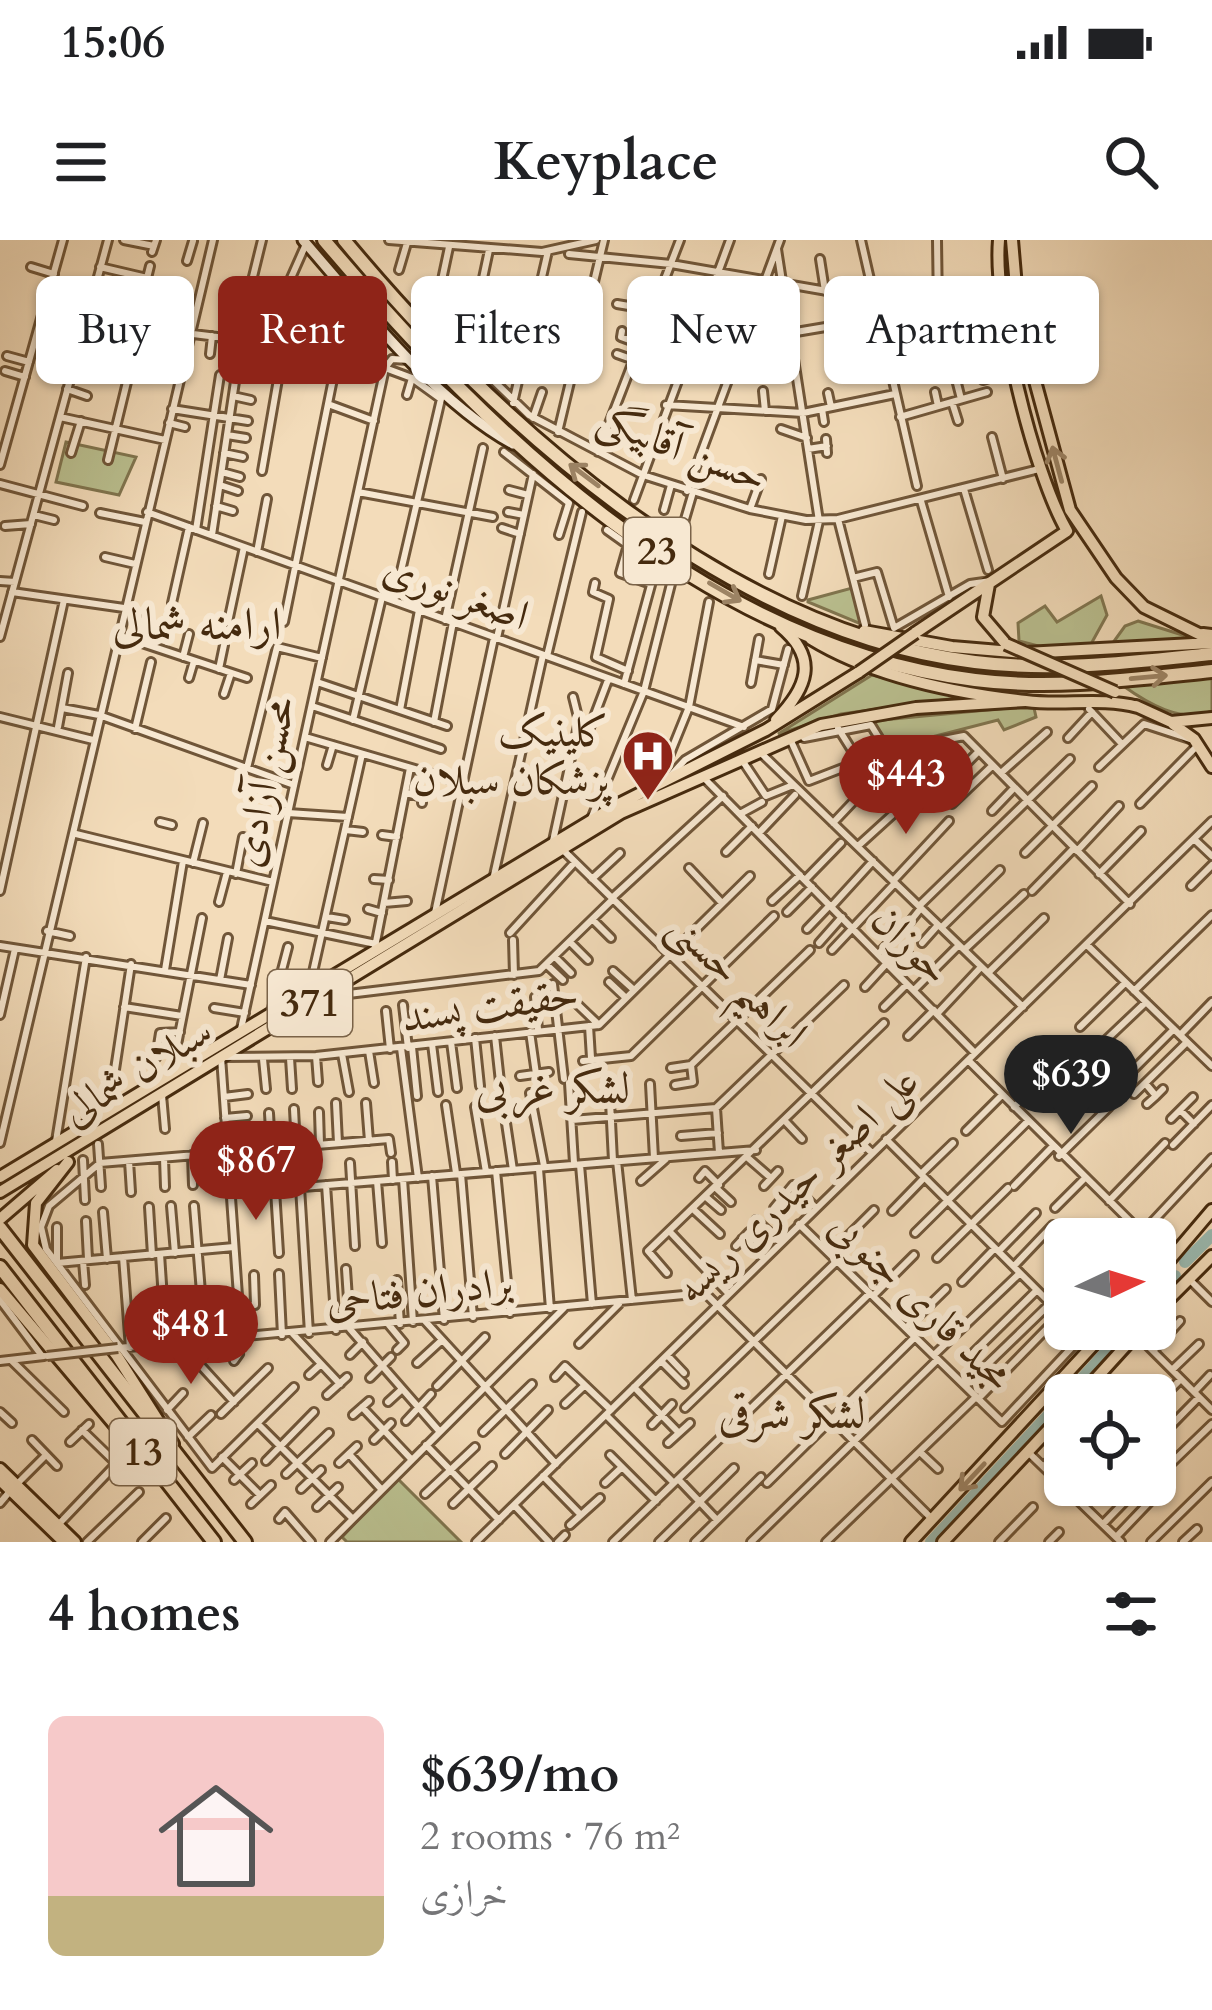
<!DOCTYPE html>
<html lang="en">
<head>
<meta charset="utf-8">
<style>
	:root { --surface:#fff; --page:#f6f6f6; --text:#202124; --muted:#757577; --accent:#8f2418 }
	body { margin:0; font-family:Cardo,Amiri,serif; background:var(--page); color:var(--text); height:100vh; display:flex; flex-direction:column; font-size:45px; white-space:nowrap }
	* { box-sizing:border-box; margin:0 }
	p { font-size:39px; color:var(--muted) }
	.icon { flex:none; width:66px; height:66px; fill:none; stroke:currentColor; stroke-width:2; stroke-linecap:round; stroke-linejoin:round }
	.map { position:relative; height:1302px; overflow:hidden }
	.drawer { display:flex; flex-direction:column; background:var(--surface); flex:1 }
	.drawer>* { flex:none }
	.banner { position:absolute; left:36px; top:36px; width:1140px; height:108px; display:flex; gap:24px }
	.needle { width:78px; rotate:86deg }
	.fabs { position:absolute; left:1044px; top:978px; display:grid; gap:24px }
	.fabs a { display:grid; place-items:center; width:132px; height:132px; border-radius:18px; background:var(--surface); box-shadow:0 3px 9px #0004; font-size:60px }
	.price { position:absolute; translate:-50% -102px; padding:0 27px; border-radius:42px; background:var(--accent); color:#fff; font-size:39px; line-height:78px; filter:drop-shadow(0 3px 6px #0008) }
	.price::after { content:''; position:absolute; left:50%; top:72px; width:36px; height:27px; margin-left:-18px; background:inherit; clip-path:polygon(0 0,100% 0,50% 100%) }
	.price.selected { background:#222; color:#fff }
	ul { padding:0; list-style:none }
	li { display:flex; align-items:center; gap:36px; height:300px; padding:0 48px }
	li span { display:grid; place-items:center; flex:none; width:336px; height:240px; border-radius:18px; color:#555 }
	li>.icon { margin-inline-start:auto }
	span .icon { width:144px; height:144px; fill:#fffc; stroke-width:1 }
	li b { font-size:51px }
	h2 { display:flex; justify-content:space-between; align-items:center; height:144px; padding:0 48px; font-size:51px }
	.tag { padding:0 42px; border-radius:18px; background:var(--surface); box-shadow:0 3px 9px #0004; font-size:42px; line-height:108px }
	.tag.selected { background:var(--accent); color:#fff }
	.status { display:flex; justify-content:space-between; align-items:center; height:84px; padding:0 60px; background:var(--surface); direction:ltr }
	.status svg { height:33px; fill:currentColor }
	header { display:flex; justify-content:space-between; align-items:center; height:156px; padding:0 48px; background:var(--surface); font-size:54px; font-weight:700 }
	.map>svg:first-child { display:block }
	.green { fill:#bac090; stroke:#80754f; stroke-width:3 }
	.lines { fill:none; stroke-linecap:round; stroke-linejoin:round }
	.river { stroke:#9bbbb2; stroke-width:12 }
	.street-casing { stroke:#705639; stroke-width:12 }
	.secondary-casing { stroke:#452a0e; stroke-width:15 }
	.primary-casing { stroke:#452a0e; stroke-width:16 }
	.highway-casing { stroke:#452a0e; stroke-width:18 }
	.street { stroke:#f7e8d2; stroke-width:6 }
	.secondary { stroke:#f7e8d2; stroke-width:9 }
	.primary { stroke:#f3dcba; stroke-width:10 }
	.highway { stroke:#f3dcba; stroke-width:12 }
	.street-bridge-casing { stroke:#705639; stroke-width:12; stroke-linecap:butt }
	.primary-bridge-casing { stroke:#452a0e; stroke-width:16; stroke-linecap:butt }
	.street-bridge { stroke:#f7e8d2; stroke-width:6 }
	.primary-bridge { stroke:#f3dcba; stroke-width:10 }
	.oneway { stroke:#9c8364 }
	.labels { text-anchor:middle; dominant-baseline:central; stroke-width:12; stroke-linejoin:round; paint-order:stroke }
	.shield { fill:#f7e8d2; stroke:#7a6349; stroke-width:3 }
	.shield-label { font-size:39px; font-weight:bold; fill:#452a0e }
	.street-label { font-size:42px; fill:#452a0e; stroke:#f7e8d2 }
	.poi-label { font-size:42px; fill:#452a0e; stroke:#f7e8d2; text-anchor:end }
	.neighbourhood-label { font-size:45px; fill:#452a0e; stroke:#f7e8d2 }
</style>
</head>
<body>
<div class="status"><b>15:06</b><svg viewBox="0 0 49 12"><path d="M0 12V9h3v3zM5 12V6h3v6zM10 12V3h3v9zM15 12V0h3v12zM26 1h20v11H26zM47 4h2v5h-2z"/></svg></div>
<header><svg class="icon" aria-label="menu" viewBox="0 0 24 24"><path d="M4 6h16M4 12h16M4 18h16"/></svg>Keyplace<svg class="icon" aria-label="search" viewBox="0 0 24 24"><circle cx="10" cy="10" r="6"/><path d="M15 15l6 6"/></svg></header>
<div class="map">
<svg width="1212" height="1302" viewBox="0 0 1212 1302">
	<rect width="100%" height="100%" fill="#f3dcba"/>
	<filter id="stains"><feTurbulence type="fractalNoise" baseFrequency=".00167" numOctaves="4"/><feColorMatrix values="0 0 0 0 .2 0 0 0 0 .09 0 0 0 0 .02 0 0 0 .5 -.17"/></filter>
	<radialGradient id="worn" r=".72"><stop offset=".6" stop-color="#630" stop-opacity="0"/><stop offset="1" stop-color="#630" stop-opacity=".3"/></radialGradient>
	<path class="green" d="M66,202l70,15 -17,38 -63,-13z
		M852,348l9,36 -53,-22v-2z
		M1101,356l6,19 -16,29 -45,4 -27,-7 -1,-18 27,-17 12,16z
		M1138,381l54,17 -80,6 13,-18z
		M872,435l92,22 -123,17 -63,20z
		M1212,436v35c-31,13 -65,-8 -90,-26z
		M1008,468h26l2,9 -32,13 -6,-10 -109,28 -17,-27z
		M397,1238l64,64h-114l-5,-5z"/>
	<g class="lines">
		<path class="river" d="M1185,1022l27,-27
			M1155,1058l20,-22
			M1067,1155l60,-66
			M931,1302l134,-145"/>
		<g class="street-casing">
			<path id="street" d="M124,0l30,6
				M389,0l153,12 54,-12
				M861,0l56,246
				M937,0l1,69 23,90
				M449,7l-16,75 96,93 114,60 107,34 56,11 32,-1 201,-50
				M777,9l42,272 -17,75
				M152,12l4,-12
				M569,14l102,10 202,35
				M820,19l5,32
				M187,21l6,-20
				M31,27l23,7
				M100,27l47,11
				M399,30l8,-27
				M145,46l5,-20
				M93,56l101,22
				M617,64l36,6
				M279,65l27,-61
				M73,70l15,5
				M86,81l20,5
				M622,91l-1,6 19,7
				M790,93l196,-33
				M193,94l105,13 36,-72
				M945,96l25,-7
				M232,99l4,-43 12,1 14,-57
				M272,104l2,-30
				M81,106l20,3
				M885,112l20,-4
				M210,114l2,-18
				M348,114l22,-39
				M617,114l17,6
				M7,116l22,6
				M466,118l23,-108
				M669,124l11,6
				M863,126l24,-6
				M281,127l17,4
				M955,127l19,-6
				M385,128l27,10 29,21 -47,202
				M73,129l21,5 2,-7
				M5,131l20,6
				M236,135l18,3
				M891,136l22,-4
				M983,140l29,-9
				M67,149l20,7
				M763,151l2,20
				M935,152l3,14
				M828,153l3,14
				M407,155l5,-17
				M233,156l18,4
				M952,162l6,19
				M513,163l35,-152
				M328,164l46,17
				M666,165l137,8 92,-19
				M172,169l76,12
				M822,169l2,13
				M60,177l105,23
				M900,177l87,-25
				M533,178l9,-26
				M169,183l16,4
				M781,189l26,9
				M558,192l46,-192
				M227,195l19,3
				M992,197l11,42
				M826,199l1,14
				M808,209l19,-3
				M504,212l65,51 -10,32
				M598,212l82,-212
				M71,213l10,-32
				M224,213l19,4
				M108,220l37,-152
				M0,225l63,-225
				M262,231l22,-126
				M222,232l18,5
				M0,244l83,22
				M220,245l18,6
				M964,249l24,81
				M509,250l19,5
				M687,251l93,-251
				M358,252l135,25
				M634,260l96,-260
				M921,261l28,96
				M216,266l17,5
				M750,269l11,-30
				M664,270l7,-25
				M147,272l597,215
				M508,272l16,3
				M100,273l45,9
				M34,275l20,5
				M838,279l27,106
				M5,286l26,-2
				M683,286l10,-34
				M502,288l18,6
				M196,290l24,-155
				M607,290l21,15 -8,28 31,11
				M212,295l28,-187
				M257,312l10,-53
				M105,317l30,7
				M769,334l13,-58
				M853,338l24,-6 17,56 76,-44 21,-3
				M0,341l15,1
				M595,343l-2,9 16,7 -13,58 32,14
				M12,352l112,16
				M172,363l17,-76
				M445,380l38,-172
				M228,382l16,-75
				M284,382l51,-253
				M118,395l129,43
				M0,397l108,-397
				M497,398l36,-164
				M139,402l6,-23
				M547,416l35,-144
				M183,417l6,-23
				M755,420l29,5
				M219,429l5,-24
				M189,438l5,-17
				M317,442l130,44
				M751,443l8,-44
				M624,444l33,-121
				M224,454l7,-21
				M312,466l129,43
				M62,468l37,7 195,70
				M1089,469l33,35
				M400,470l19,-100
				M0,477l93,23
				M353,480l29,-123
				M434,482l19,-100
				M58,487l10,-54
				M838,488l20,32
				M135,489l16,-67
				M305,497l158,46
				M586,498l22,-58
				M804,498l67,-13 16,26
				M1068,498l24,-26
				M791,501l18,40 78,-30 77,-15 166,168
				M761,513l262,254
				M744,523l22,33 27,-11
				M327,525l6,-20
				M1099,527l45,-43 46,15
				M247,528l30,-121 45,11
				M924,529l19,18 34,-34
				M1001,533l46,-41
				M672,534l13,-14 87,-51 16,-60
				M704,538l271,275
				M659,541l30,-74 20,-105
				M406,553l16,4v6
				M952,564l40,-38
				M1140,564l56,-57
				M992,571l22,-23
				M288,573l60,4
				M740,574l22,-12
				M591,579l53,-128 30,-119
				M160,582l12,3
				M833,583l53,-56
				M346,590l17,2
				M759,593l36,-38
				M76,594l197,48
				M382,595l15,2
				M1194,599l18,17
				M553,601l26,-120 -6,-24
				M858,606l55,-50
				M562,609l310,304
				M1077,611l42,-45
				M726,612l26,-26
				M1025,613l67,-67
				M193,623l10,-40
				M689,628l33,35
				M236,634l7,-37
				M1099,634l42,-43
				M374,639l15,1
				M592,639l28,-26
				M493,640l50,-225
				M805,640l36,-37
				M894,640l55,-59
				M1191,646l21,-21
				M0,651l64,-291
				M1032,651l42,-43
				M612,658l111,-102
				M772,661l28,-26
				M219,662l8,-30
				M384,663l23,-2
				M919,666l151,-147
				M831,667l42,-46
				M368,669l14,4
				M787,672l25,-25
				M435,673l59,-275
				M327,677l18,3
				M593,680l18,18
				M265,681l111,23
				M942,687l58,-57
				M905,688l16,-20
				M807,689l23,-24
				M47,691l23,5
				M510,693l65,-71
				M513,700l1,35
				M570,702l18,18
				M819,703l23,-26
				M922,703l16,-18
				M1087,705l125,121
				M0,706l251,39
				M375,707l35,-179
				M965,709l59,-55
				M832,710l63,-67
				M879,713l14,-14
				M555,717l16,16
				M547,725l16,15
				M165,730l18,-109
				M895,730l14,-15
				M613,731l21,19
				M988,733l56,-55
				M220,740l8,-42
				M609,742l17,16
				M553,744l11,95
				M865,747l22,-24
				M334,748l6,7 199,-24 74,-72
				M915,749l44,-44
				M309,750l53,-236
				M1134,751l78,-76
				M340,755v28
				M535,757l3,32
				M575,762l24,23
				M403,765l5,43
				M124,767l58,9
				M884,767l23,-23
				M214,768l31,5
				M386,771l4,38
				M271,772l17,-65
				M937,774l44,-47
				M0,775l15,-66
				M589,786l2,32
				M1080,787l45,-44
				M241,789l144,-661 7,-9 17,1
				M530,792l6,42
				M1181,794l31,-32
				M495,796l5,46
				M908,796l26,-26
				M475,798l5,48
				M451,802l6,46
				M432,804l6,48
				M412,807l5,49
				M401,808l17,130
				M1098,808l11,13
				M369,811l5,32
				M342,814l7,38
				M316,816l2,26
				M156,818l4,-25 20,-1
				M290,818l2,31
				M1087,818l59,-56
				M263,819l3,30
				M968,820l180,179
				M583,821l48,-5 143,-140
				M671,828l20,-3
				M172,830l30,-152
				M520,836l29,-4
				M1125,838l49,-49
				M609,842l4,79
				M569,843l5,80
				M1145,843l11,13 7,-7
				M650,844l4,74
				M675,845l18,-3 -2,-17 119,-115
				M530,853l14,73
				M1134,854l53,-52
				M162,855l3,34
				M224,857l24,-3
				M1193,857l-13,13 14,14
				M336,863l2,40
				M366,863l3,38
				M503,863l10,67
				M1147,864l9,-8
				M446,865l10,68
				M475,867l11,65
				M1014,867l49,-48
				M716,868l3,45
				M109,869l22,-145
				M294,869l2,38
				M319,872l1,32
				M269,873l2,36
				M225,878l22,-2
				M1171,879l9,-9
				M572,880l144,-12 128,-123
				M785,881l17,18
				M966,891l35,-35
				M681,896l37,-3
				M886,899l164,164
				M56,901l30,-184
				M0,903l213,-903
				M98,904l3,43
				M1173,905l39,-40
				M192,915l1,30
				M1059,916l50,-49
				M164,918l1,29
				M748,918l23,20
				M83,920l2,40
				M129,921l2,31
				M617,921l15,139
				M392,922l1,18
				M350,923l5,83
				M580,925l12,139
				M539,929l11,140
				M496,931l14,142
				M461,934l12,143
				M921,934l32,-31
				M432,936l12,144
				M699,938l6,-7 14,14
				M403,939l10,143
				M377,941l5,62
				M641,941l25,-22
				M326,945l10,145
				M764,946l14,-15
				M1014,946l37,-38
				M300,947l9,146
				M716,948l15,14
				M275,950l4,63
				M230,953l526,-43
				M706,957l15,13
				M1109,961l56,-58
				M171,966l4,47
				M194,966l11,136
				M149,967l3,48
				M774,968l19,-23 23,23
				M1055,968l29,-29
				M693,969l27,25
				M892,971l32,-33
				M103,972l4,47
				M756,980l24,22
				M86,981l2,38
				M799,984l203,198
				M57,987v36l177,-16
				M915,993l112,-111
				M1142,993l70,-75
				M672,994l55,58
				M742,999l21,19
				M1116,999l16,-16
				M736,1006l13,-14
				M1155,1006l16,8
				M999,1011l37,-38
				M160,1014l6,90
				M830,1014l44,-44
				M123,1017l7,91
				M937,1018l71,-70
				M83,1021l2,24
				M1014,1026l39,-41
				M346,1029l4,60 90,103
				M667,1033l-19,-22 236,-228
				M279,1034l3,61
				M397,1040l3,44
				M1190,1040l22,22
				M962,1042l33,-34
				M873,1056l41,-41
				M0,1060l42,56
				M240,1067l15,-2 -1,-30
				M425,1081l131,143
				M389,1085l15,18 -7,7
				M906,1088l40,-39
				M293,1094l47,50
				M1136,1094l76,76
				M241,1098l-20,-281 95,-1 283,-31 151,-149
				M227,1100l12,14 -5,7
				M181,1104l53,58
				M579,1104l40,-40
				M118,1108l587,-55 227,226
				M1153,1111l27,-30
				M350,1115l13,-13
				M667,1115l17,18
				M934,1115l86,-82
				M971,1115l66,-65
				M11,1120l53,52
				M0,1121l44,-5
				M661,1121l23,23
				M417,1123l25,-23
				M1172,1130l27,-26
				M309,1135l12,-11
				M555,1137l10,-11 46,44
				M370,1138l21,-21
				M437,1146l48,-49
				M965,1146l100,-97
				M294,1147l-82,81 -166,-219 -5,-22 8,-21 51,-43 289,-24 2,14
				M634,1147l45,46
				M1194,1152l16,-17
				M327,1155l20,-18
				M978,1159l87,-89
				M388,1162l12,-11
				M565,1164l20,-19
				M1155,1165l26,-26
				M362,1167l50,53
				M685,1168l152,-147
				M167,1170l16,-17
				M0,1172l12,11
				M221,1174l47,-46
				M353,1175l16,-14
				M606,1175l68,68
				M406,1181l25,-27
				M1002,1182l87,-93
				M258,1184l95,95
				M652,1185l20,-21
				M82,1190l35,34
				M483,1192l49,-48
				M188,1197l23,-22
				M32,1200l25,26
				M374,1200l17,-17
				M70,1202l19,-18
				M1155,1202l44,-45
				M668,1203l22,-20
				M426,1205l73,75
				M920,1212l18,17
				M1029,1213l92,89
				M349,1214l33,36
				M505,1214l43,-44
				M610,1215l46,46
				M222,1217l38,38
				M266,1221l48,-49
				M339,1223l18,-17
				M1044,1226l21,-21
				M286,1234l43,-41
				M543,1236l38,39
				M1156,1238l56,-54
				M678,1239l39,41
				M234,1240l18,-17
				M605,1243l17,-16
				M767,1243l147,-145
				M16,1245l30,-30
				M301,1249l20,-19
				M425,1254l50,-47
				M0,1263l11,-13
				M1081,1263l18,-18
				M251,1264l20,-19
				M453,1264l39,-38
				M514,1265l35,37
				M317,1267l21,-20
				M279,1279l6,-7 26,30
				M1103,1284l31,-32
				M58,1285l62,-65
				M570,1285l30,-27
				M1116,1297l41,-43
				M87,1302l52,-50
				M142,1302l24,-24
				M330,1302l234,-234
				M476,1302l736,-721
				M558,1302l7,-7
				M613,1302l257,-249
				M659,1302l75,-74
				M695,1302l66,-65
				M751,1302l186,-182
				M826,1302l150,-145
				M999,1302l34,-35
				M1049,1302l10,-10
				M1151,1302l61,-60
				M1183,1302l14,-13"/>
		</g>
		<g class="secondary-casing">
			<path id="secondary" d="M303,0c58,67 133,162 210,204"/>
		</g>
		<g class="primary-casing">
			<path id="primary" d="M1012,0l7,82 51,188 46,68 28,29 63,31
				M989,344l-6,33 23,27
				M864,391l88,16 73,6 187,-10
				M915,393l152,-102c-34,-59 -74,-223 -68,-291
				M811,399c62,38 143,54 215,62 38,5 74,-4 112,6
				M1136,466l35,16 41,-4
				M776,480c31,-32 43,-61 5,-93
				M1173,484l21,15 18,28
				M68,922l-32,41 -3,42 84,111 56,88
				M0,937l617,-372 149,-75 93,-58
				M0,952l621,-379 200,-88 95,-17 109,-7
				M0,979l57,-49
				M1155,1037l57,-67
				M0,1049l141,167
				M1155,1073l57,-57
				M1081,1155l60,-66
				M0,1229l75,73
				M0,1240l64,62
				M911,1302l197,-213
				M943,1302l122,-130"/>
		</g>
		<g class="highway-casing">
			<path id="highway" d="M324,0c166,196 383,407 651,440 78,10 159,-1 237,-9
				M344,0c152,183 384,393 631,422 79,10 159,0 237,-8
				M1203,395l9,1
				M0,988l245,314
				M0,1027l214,275"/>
		</g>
		<use href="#street" class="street"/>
		<use href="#secondary" class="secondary"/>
		<use href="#primary" class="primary"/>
		<use href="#highway" class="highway"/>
		<g class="street-bridge-casing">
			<path id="street-bridge" d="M47,1116l71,-8"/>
		</g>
		<g class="primary-bridge-casing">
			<path id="primary-bridge" d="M1006,404l109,48
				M859,432l56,-39"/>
		</g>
		<use href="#street-bridge" class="street-bridge"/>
		<use href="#primary-bridge" class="primary-bridge"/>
	</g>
	<defs><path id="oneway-shaft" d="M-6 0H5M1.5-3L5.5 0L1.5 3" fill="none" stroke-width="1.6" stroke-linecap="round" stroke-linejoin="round" transform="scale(3)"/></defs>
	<g class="oneway">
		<use href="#oneway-shaft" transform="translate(1057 224) rotate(-105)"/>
		<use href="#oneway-shaft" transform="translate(584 235) rotate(-143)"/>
		<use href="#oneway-shaft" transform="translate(725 352) rotate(30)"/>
		<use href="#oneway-shaft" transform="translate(1149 437) rotate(-5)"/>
		<use href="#oneway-shaft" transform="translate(972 1237) rotate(133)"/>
	</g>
	<defs>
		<g id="hospital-pin" transform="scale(2.7)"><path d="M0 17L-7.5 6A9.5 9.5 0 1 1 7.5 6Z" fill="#8f2418" stroke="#f7e8d2"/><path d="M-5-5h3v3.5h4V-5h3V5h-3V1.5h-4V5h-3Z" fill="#fff"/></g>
	</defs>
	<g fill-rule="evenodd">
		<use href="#hospital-pin" x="648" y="516"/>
	</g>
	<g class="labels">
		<g class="shield">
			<rect x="624" y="278" width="66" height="66" rx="9"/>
			<rect x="268" y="730" width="84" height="66" rx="9"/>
			<rect x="110" y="1179" width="66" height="66" rx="9"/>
		</g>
		<g class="shield-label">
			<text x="657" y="311">23</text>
			<text x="310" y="763">371</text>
			<text x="143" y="1212">13</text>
		</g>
		<g class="street-label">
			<text transform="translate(682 208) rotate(21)">حسن آقابیگی</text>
			<text transform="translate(456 352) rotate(20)">اصغر نوری</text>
			<text transform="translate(264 542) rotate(-78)">محسن آزادی</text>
			<text transform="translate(911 705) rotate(45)">حوزان</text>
			<text transform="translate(738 740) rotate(44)">ابراهیم حسنی</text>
			<text transform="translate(490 766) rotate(-8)">حقیقت پسند</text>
			<text transform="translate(137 831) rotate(-32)">سبلان شمالی</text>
			<text transform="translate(797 945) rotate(-44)">علی اصغر حیدری ریسه</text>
			<text transform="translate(419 1052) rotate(-6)">برادران فتاحی</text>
			<text transform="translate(921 1061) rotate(44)">مجید قاری جنوبی</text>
		</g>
		<g class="poi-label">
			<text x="609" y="492">کلینیک<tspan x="609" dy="48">پزشکان سبلان</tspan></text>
		</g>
		<g class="neighbourhood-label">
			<text x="197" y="384">ارامنه شمالی</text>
			<text x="553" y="848">لشکر غربی</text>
			<text x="792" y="1173">لشکر شرقی</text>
		</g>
	</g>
	<rect width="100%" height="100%" filter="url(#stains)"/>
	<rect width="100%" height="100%" fill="url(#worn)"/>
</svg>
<div class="fabs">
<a><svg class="needle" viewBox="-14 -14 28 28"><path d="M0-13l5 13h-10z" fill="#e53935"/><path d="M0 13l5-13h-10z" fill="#757577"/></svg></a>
<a><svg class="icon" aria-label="locate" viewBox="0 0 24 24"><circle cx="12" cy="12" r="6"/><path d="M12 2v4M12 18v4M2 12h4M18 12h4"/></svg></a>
</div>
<b class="price" style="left:906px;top:597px">$443</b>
<b class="price selected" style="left:1071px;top:897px">$639</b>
<b class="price" style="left:256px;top:983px">$867</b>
<b class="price" style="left:191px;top:1147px">$481</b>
<div class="banner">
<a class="tag">Buy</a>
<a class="tag selected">Rent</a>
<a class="tag">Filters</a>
<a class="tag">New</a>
<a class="tag">Apartment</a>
</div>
</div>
<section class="drawer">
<h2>4 homes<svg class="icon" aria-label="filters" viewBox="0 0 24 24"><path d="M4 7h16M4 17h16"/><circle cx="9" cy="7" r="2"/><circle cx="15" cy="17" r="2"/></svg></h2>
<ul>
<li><span style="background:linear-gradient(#f6c9c9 75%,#c2b280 0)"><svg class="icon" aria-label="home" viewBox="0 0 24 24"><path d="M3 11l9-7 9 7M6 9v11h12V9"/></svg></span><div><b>$639/mo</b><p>2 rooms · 76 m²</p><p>خرازی</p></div></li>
</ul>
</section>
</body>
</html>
